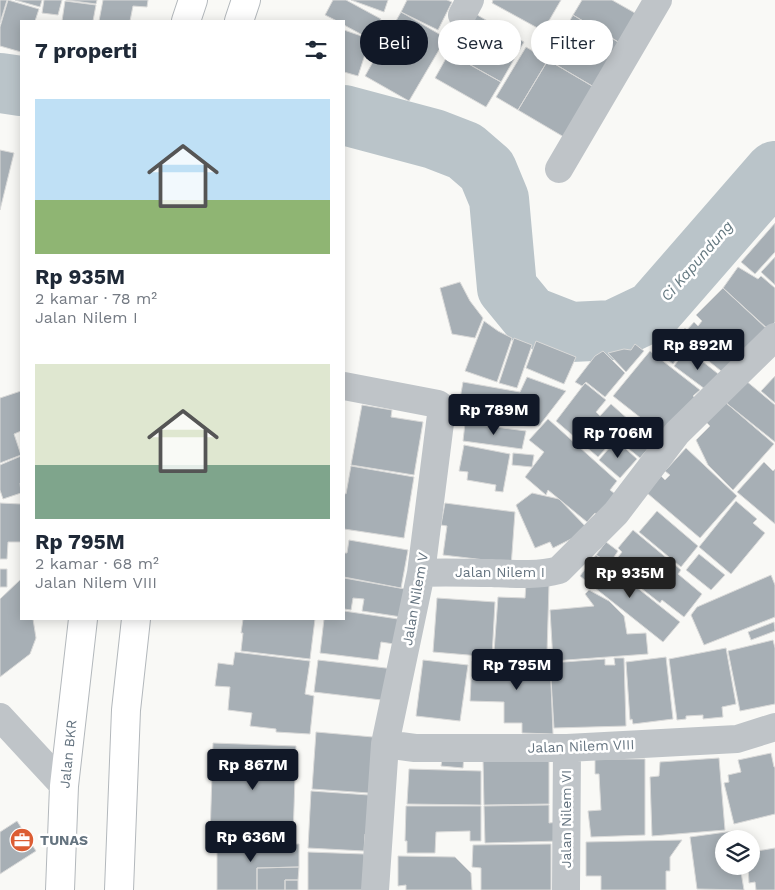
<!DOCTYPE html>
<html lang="id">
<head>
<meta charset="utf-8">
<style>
	:root { --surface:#fff; --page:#f2f2f3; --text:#1f2937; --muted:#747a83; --accent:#111827 }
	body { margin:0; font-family:"Work Sans",sans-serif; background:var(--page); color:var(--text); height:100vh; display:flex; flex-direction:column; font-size:19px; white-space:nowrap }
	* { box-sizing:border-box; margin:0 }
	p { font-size:16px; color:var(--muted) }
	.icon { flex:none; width:28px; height:28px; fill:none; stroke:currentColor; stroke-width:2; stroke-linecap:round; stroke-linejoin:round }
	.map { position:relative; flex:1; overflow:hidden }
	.drawer { position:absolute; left:20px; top:20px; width:325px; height:600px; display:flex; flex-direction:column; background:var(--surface); border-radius:0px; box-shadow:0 2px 12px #0003 }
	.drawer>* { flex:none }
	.guide { position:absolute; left:360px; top:20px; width:340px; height:45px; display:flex; gap:10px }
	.tools { position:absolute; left:715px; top:830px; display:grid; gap:10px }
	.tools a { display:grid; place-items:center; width:45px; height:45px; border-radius:50%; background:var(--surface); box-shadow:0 2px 12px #0003; font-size:25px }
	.price { position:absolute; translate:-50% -42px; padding:0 11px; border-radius:5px; background:var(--accent); color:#fff; font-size:16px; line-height:32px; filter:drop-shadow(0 1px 2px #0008) }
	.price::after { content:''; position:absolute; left:50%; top:30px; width:15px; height:11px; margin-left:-8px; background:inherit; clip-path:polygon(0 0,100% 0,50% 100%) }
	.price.active { background:#222; color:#fff }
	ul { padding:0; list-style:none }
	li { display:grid; align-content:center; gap:10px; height:265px; padding:0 15px }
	li span { display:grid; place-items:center; height:155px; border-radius:0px; color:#555 }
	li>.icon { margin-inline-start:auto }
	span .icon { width:90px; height:90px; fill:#fffc; stroke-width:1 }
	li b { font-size:21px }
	h2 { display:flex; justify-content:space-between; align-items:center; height:60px; padding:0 15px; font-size:21px }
	.chip { padding:0 18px; border-radius:22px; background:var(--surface); box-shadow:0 2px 12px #0003; font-size:18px; line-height:45px }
	.chip.active { background:var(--accent); color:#fff }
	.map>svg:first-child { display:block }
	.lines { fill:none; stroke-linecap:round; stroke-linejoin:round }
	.river { stroke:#bac4c9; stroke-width:60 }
	.building { fill:#a7afb5; stroke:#dadad9 }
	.major-casing { stroke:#b3b8bc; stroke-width:30 }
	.minor { stroke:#bfc4c8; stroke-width:28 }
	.major { stroke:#fff; stroke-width:28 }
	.labels { text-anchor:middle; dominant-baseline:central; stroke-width:5; stroke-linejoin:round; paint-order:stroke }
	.street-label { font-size:14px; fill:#657480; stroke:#fff }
	.poi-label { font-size:14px; font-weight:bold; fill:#657480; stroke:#fff; text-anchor:start }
	.water-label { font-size:15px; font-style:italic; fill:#657981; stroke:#fff }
</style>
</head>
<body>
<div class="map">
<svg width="775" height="890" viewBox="0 0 775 890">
	<rect width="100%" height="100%" fill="#f9f9f6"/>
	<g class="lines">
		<path class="river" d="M0,83l21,3
			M344,115l90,24 31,12 22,19 12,29 8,89 23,28 41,16 42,-2 40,-19 122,-140"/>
	</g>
	<path class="building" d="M0,0h7l-7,23z
		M8,0l31,9 -4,12h-14v31l-21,-6v-19z
		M15,0h27l-2,7z
		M44,0h18l-4,15 -16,-2z
		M66,0h31l-1,4z
		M103,0h45l-1,7 -14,-1 -3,15h-31z
		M333,0h13l35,19 -11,20 -26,-14v-4h-7l-12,-6z
		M351,0h37l-4,12z
		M407,0h40l5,2 -14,28 -37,-18z
		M493,0h68l-18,31 -51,-28z
		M582,0h30l30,17 -17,29 -52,-31z
		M65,1l31,4 -3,16h-31z
		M401,12l45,26 -37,63 -44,-25z
		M472,12l52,30 -23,40 -52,-29z
		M573,15l52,31 -26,44 -51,-30z
		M344,30l26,9 -12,37 -14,-4z
		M526,47l22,13 -30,50 -22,-13z
		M449,53l52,29 -15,25 -51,-29z
		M548,60l51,30 -30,50 -51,-30z
		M0,150l14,3 -14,57z
		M775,223v29l-20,22 -14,-12z
		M775,257v28l-14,-13z
		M738,267l20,12 3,-3 14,12v34l-6,8 -46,-42z
		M460,282l10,19 13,17 -8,20 -23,-4 -12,-46z
		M723,288l45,42 -42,45 -47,-38 6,-9 2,2 7,-8 4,4 4,-5 -6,-6z
		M484,321l14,10 14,7 -15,44 -32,-11z
		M514,338l18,7 -15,43 -18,-5z
		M666,338l16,13 -9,13 -17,-13z
		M536,341l40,16 -12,27 -38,-16z
		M635,344l9,7 -18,21 -18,-19 16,-4 7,1z
		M687,349l35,28 -13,15 -35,-26z
		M603,351l22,22 -20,24 -19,-15 -4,4 -7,-4 20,-26z
		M650,351l50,39 -7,6 7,7 -40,30 -47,-37z
		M775,376v27l-14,-12z
		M527,377l39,14 -27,35h-11l-63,-7 3,-19 -8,-1 3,-17 57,10z
		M745,380l30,25v37l-50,-40z
		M585,383l21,17 -10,12 4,4 11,-12 19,17 -32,36 -42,-36z
		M21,391v40l-7,3 7,21 -21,8v-65z
		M725,402l49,42 -41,46 -25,-25 -12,-25 14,-14 -4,-4z
		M362,405l30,5 -1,7 32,5 -9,53 -63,-10z
		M548,419l69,62 -7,9 9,7 -18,21 -6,-5 -8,9 -39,-32 -2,5 -21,-18 19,-25 -15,-12z
		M635,420l22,18 -17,20 -22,-18z
		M465,423l61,8 -4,18 -59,-8z
		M616,440l21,19 -17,19 -21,-18z
		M464,445l46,9 -7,38 -8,-1 1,-6 -29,-5 1,-8 -9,-1z
		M686,448l51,48 -37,42 -53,-45 14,-17 4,4 5,-5 -5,-4z
		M513,453l21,2 -2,12 -20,-2z
		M21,456v27h-1l1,10 -18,6 -3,-9v-25z
		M764,462l9,9 2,-2v55l-38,-32z
		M351,466l63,11 -10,61 -60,-9v-36l2,1z
		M532,493l27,6 30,31 -36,18 -3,-6 -15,6 -19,-43z
		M736,501l21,18 -4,4 12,10 -34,41 -32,-27z
		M0,503l21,1v38h-13l-1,17h-7z
		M445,503l70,9 -4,55 -26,-7 -42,-5 4,-29 -6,-1z
		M657,511l41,35 -17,21 -42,-35z
		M633,530l48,40 -3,4 24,20 -18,23 -22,-17 -2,3 -19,-15 3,-3 -29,-24 7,-9 -4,-4z
		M349,540l59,10 -7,38 -57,-11v-24h3z
		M606,542l12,9 -8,12 -14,-8z
		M699,554l26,21 -14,15 -25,-20z
		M596,555l84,67 -17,20 -83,-66z
		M0,569h7v18h-7z
		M771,575l4,10v32l-71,28 -13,-30 6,-8z
		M344,578l61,11 3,29 -46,-7 2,-12 -11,-1 -2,12 -7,-1z
		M21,579v40h12l3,19 -6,16 -30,23v-78z
		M526,584l23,1 -2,68 -53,-1 4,-55 27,1z
		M589,590l20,11 15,15 3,18 19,-1 2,21 -95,7 -3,-51 44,-4 -9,-12z
		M437,598l58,4 -3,55 -59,-5z
		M344,611l54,8 -4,25 -13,-2 -3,18 -58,-7 4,-34h20z
		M243,619h72l-5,40 -69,-8 2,-18h-2z
		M774,622l1,9 -24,9 -3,-8z
		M773,640l2,8v56l-35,7 -12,-60z
		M726,648l10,56 -14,3 1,10 -20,2v-4l-17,1v3l-9,1 -8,-61z
		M235,652l75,9 -5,33 9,2 -4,38 -34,-2v-3l-26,-3 2,-13 -24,-3 2,-23 -15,-1 3,-23 15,2z
		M666,657l7,62 -40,5 -1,-5 -2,1 -4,-58z
		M614,658h10l2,68 -72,2 -4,-65 55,-4v6h10z
		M550,659l3,75 -31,-1v-10h-18v-21l-34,-1 2,-40 41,1 1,-2z
		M318,660l76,9 -4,32 -76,-9z
		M423,660l45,5 -8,56 -44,-5z
		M316,732l57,5 -4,56 -57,-4z
		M213,743l83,3 -3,93 -83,-2z
		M443,753l21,2 -1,13 -22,-2z
		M771,753l3,14h1v47l-41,10 -10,-41 5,-1 -1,-7 13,-3 -3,-12z
		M719,758l6,72 -73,6 -2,-59 9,-1 1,-14z
		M595,759h50v76l-54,2 -3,-26 13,-1 -2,-36h-4z
		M483,760l66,1v43l-65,1z
		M409,769l72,2v34l-74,-1z
		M311,791l58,4v39h-4l-1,17 -56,-3z
		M549,805v18l12,-1v19l-76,2 -1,-37z
		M406,806h75v35h-11v-10l-34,1 -1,21h-28v-12h-2z
		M17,821l19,30 -36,23v-42z
		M734,831l1,8h-11v27h16l4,24 -47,-1 -7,-52z
		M682,840l-12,17v14h-4v19h-65v-14h-15v-34z
		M299,844v23l-42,1v22h-40v-45z
		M551,844v46h-70v-22l-9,-1 1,-22z
		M775,848v42h-19l-1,-8 -6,1 -1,-17h3v-14z
		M308,852l56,2 4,36h-60z
		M398,856l57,1 16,16 1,17h-66v-5l-8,1z
		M299,867l-1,13h-13v10h-28v-22z
		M285,880h13v10h-13z"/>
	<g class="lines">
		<g class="major-casing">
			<path id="major" d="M186,21l7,-21
				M239,21l7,-21
				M60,890l4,-104 19,-167
				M119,890l7,-180 10,-91"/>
		</g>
		<path class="minor" d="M462,15l8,-15
			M559,169l99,-169
			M344,386l94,18 4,3 -21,166 -36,171 -10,146
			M421,573c24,-1 47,0 71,0 22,1 45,3 67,-3l57,-57 61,-80 98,-96
			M0,717l64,69
			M385,744l30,4h152l170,-9 38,-12
			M566,890l1,-142"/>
		<use href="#major" class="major"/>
	</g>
	<defs>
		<g id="office-disc" transform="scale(1.25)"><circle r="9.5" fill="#dc5d33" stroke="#fff"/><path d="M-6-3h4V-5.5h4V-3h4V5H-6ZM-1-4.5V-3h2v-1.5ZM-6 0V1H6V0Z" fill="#fff"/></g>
	</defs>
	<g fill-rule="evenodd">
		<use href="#office-disc" x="22" y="840"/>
	</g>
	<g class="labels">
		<g class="street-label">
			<text x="500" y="572">Jalan Nilem I</text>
			<text transform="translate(415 599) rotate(-80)">Jalan Nilem V</text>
			<text transform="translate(581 746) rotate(-2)">Jalan Nilem VIII</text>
			<text transform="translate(68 754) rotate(-84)">Jalan BKR</text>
			<text transform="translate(566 819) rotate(-90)">Jalan Nilem VI</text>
		</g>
		<g class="poi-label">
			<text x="40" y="840">TUNAS</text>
		</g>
		<g class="water-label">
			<text transform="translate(697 261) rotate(-49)">Ci Kapundung</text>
		</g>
	</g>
</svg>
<div class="tools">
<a><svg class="icon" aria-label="layers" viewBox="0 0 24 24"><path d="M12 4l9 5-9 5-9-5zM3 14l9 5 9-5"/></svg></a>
</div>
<b class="price" style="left:698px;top:371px">Rp 892M</b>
<b class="price" style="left:494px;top:436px">Rp 789M</b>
<b class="price" style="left:618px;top:459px">Rp 706M</b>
<b class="price active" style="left:630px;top:599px">Rp 935M</b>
<b class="price" style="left:517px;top:691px">Rp 795M</b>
<b class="price" style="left:253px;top:791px">Rp 867M</b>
<b class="price" style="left:251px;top:863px">Rp 636M</b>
<div class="guide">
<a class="chip active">Beli</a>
<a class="chip">Sewa</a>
<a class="chip">Filter</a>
</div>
<section class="drawer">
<h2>7 properti<svg class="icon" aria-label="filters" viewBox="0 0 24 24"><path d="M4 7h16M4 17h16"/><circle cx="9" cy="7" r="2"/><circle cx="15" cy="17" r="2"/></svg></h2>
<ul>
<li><span style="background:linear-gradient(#bfe0f5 65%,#8fb573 0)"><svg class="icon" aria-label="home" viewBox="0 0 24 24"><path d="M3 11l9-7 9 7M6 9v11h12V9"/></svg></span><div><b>Rp 935M</b><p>2 kamar · 78 m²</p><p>Jalan Nilem I</p></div></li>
<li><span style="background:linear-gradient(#dfe7d0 65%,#7fa58c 0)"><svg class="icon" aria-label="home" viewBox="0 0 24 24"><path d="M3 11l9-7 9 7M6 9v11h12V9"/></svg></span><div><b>Rp 795M</b><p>2 kamar · 68 m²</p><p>Jalan Nilem VIII</p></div></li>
</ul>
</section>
</div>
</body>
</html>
